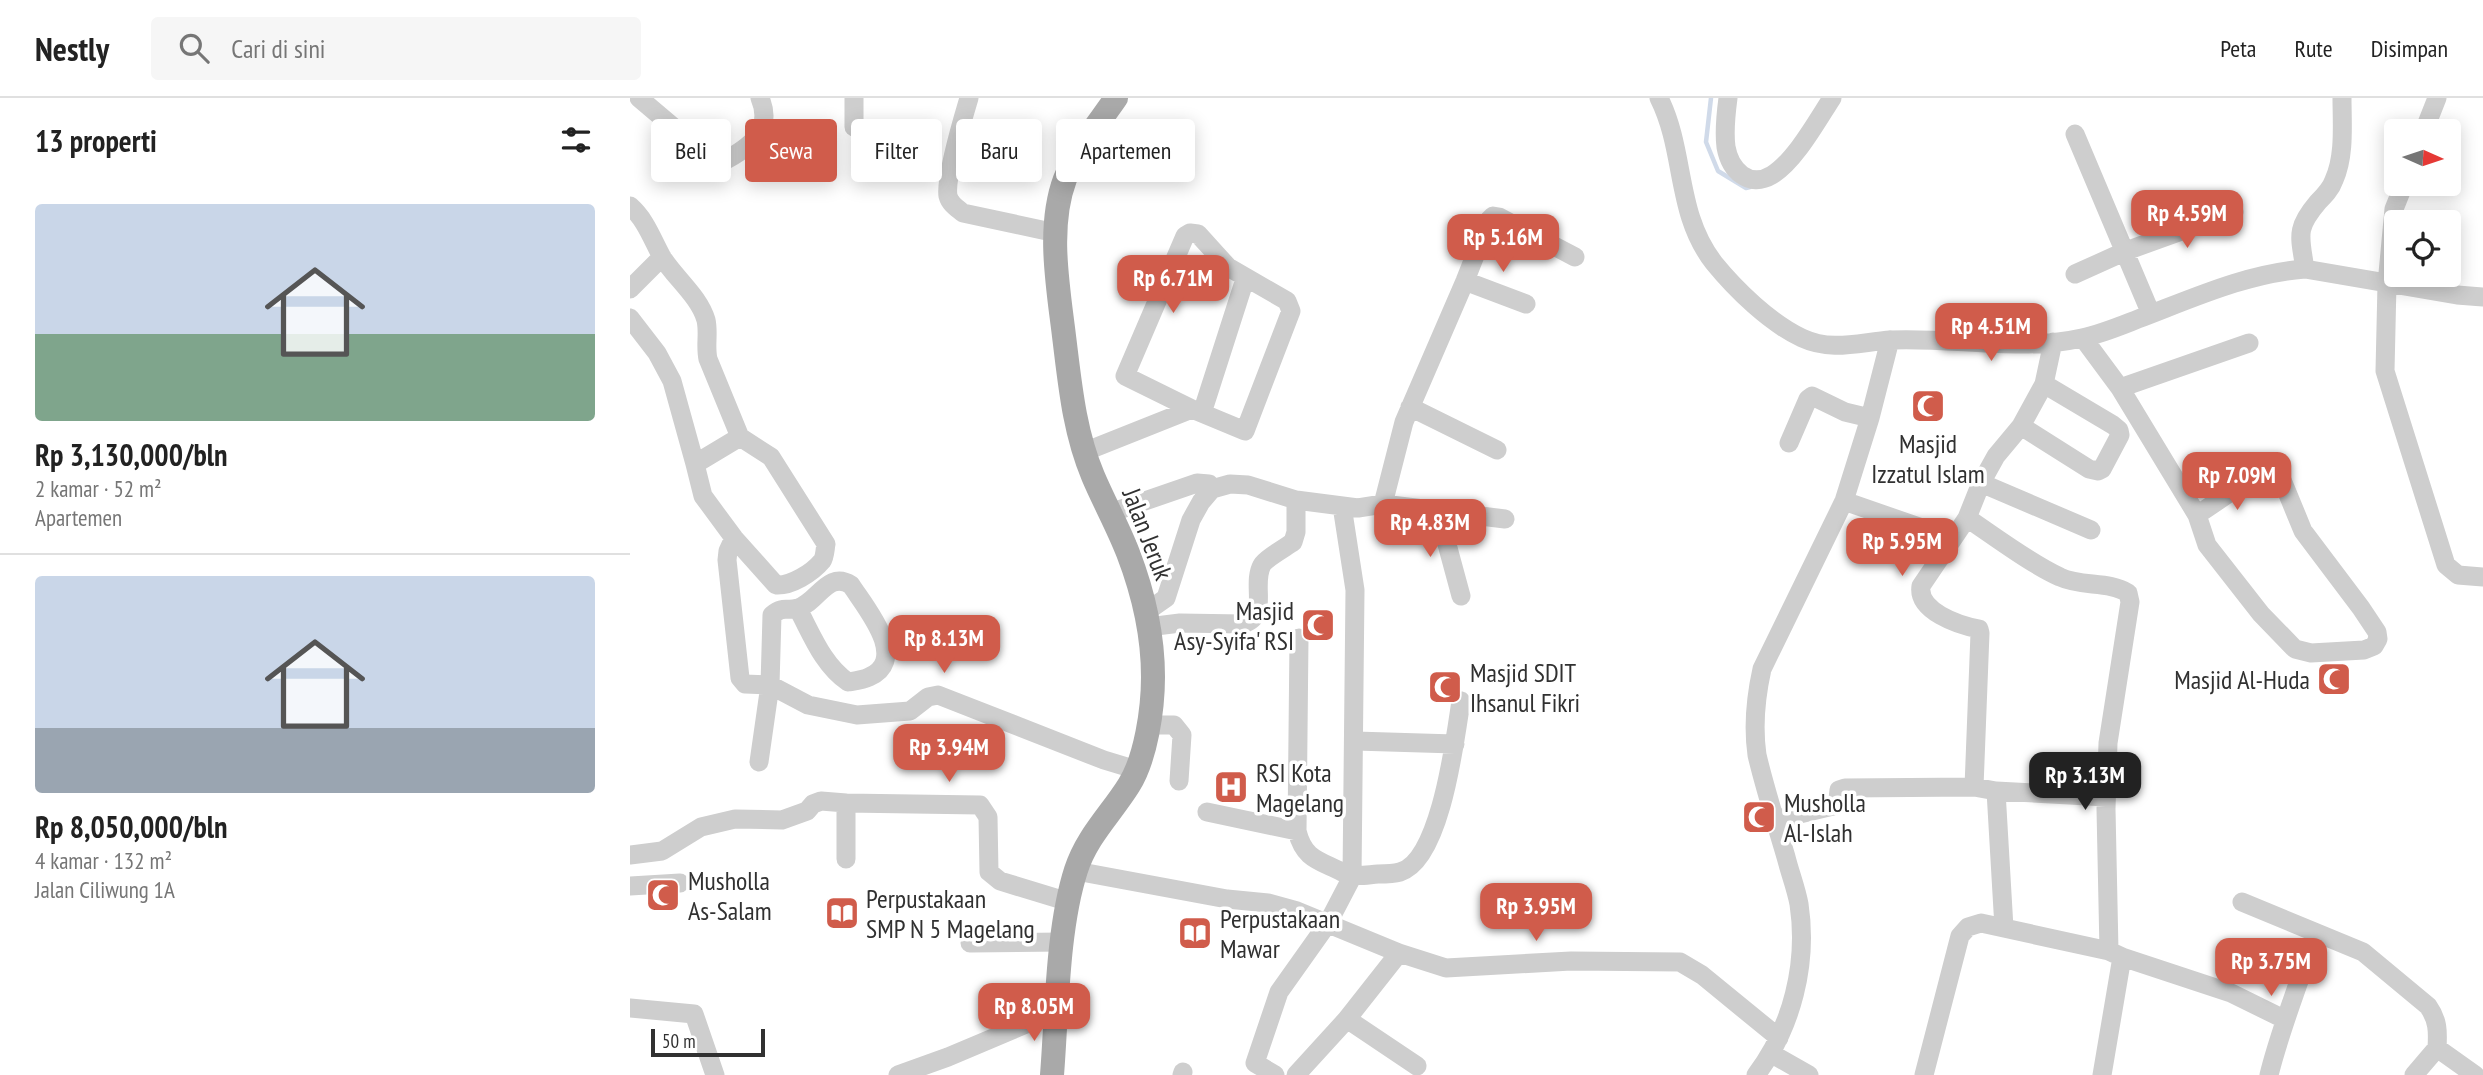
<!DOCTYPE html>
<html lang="id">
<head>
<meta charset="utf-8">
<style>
	:root { --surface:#fff; --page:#f6f6f6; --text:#222; --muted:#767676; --line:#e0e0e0; --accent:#d05c4b }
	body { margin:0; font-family:"PT Sans Narrow",sans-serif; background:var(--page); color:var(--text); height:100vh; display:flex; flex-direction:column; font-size:26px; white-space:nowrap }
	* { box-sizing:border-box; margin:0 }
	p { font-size:23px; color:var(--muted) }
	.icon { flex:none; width:38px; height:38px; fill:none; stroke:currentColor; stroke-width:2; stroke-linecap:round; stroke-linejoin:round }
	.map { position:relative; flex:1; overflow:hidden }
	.details { display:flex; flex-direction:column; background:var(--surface); width:630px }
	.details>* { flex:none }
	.guide { position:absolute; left:21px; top:21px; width:665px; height:63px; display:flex; gap:14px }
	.needle { width:46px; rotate:93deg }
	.fabs { position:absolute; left:1754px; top:21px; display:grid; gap:14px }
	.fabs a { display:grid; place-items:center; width:77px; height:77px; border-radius:7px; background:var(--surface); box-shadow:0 4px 18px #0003; font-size:35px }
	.scale { position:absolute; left:21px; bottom:18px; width:114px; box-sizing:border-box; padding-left:7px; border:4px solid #313131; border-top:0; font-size:19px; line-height:24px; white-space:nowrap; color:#313131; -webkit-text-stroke:5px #fff; paint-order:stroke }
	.price { position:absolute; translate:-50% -60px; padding:0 16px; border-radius:14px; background:var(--accent); color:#fff; font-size:23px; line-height:46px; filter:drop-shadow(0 2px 4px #0008) }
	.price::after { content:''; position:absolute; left:50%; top:42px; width:21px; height:16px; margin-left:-10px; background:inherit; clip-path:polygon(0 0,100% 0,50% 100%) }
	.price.on { background:#222; color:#fff }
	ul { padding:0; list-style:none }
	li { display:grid; align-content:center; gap:14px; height:371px; padding:0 35px }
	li+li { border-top:2px solid var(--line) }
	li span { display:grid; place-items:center; height:217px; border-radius:7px; color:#555 }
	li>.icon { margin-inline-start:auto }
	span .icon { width:126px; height:126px; fill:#fffc; stroke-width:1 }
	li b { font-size:30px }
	h2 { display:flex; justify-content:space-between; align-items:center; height:84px; padding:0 35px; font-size:30px }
	.chip { padding:0 24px; border-radius:7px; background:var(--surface); box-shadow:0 4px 18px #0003; font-size:24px; line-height:63px }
	.chip.on { background:var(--accent); color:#fff }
	header { display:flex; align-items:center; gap:42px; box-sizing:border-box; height:98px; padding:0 35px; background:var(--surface); border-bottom:2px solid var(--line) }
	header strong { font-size:33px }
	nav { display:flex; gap:38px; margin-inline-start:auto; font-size:24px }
	.search { width:490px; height:63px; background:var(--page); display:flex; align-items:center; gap:18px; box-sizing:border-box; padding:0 24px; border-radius:7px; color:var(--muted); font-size:26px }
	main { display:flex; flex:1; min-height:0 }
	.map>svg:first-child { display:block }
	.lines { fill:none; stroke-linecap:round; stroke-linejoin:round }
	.stream { stroke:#d0dae9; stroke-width:4.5 }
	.minor { stroke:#cecece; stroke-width:19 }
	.major { stroke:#a9a9a9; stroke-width:24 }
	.labels { text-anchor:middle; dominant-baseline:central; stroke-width:7; stroke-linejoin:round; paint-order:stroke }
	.poi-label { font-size:26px; fill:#313131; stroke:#fff; text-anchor:start }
	.street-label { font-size:26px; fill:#313131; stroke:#fff }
</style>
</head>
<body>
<header>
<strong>Nestly</strong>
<div class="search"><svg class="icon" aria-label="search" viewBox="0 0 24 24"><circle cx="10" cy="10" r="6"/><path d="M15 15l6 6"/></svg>Cari di sini</div>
<nav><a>Peta</a><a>Rute</a><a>Disimpan</a></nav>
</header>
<main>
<section class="details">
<h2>13 properti<svg class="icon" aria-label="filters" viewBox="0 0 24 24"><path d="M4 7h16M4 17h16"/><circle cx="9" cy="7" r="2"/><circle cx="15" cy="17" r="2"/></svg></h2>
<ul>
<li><span style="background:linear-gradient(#c9d6e8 60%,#7fa58c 0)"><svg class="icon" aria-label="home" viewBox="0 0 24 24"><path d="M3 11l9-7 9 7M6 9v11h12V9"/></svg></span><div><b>Rp 3,130,000/bln</b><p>2 kamar · 52 m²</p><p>Apartemen</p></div></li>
<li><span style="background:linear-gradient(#c9d6e8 70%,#9aa5b1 0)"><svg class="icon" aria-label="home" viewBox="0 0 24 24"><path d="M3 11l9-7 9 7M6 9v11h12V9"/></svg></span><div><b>Rp 8,050,000/bln</b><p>4 kamar · 132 m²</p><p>Jalan Ciliwung 1A</p></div></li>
</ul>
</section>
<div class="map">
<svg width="1853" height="977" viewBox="0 0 1853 977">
	<rect width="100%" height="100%" fill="#fff"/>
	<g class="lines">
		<path class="stream" d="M1081,0l-5,44 12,29 28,17 4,-1"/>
		<path class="minor" d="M9,0l72,61 11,3c27,-14 52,-31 38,-64
			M224,0v29
			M339,0c-6,20 -24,81 -21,98 2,8 9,12 15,17l93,20
			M1029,0c27,54 16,115 55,165 22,27 56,60 88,75 30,14 58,4 89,2 63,-3 128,12 191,-2 19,-4 38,-12 56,-19 53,-20 109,-46 167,-50l152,26 26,2
			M1098,0c-2,15 -4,34 -2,49 4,23 23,42 46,28 23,-14 45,-54 60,-77
			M1794,33l13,-33
			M1445,36l76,180
			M1774,86l-10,25 -7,75 -2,87 61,194 12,10 25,2
			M0,108c16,14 22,33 32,51 13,21 37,39 44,63 3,13 -1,26 2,39l32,78 31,20 55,87c-1,5 -1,13 -4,17 -10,12 -31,25 -46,24l-42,-47 -31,-42 -8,-32 45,-27
			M560,135l8,1 30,33 59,34 4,10 -46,120 -53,-22 -67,-33 60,-140z
			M1675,171c-5,-33 -10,-40 13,-67 6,-6 13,-13 16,-22 11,-24 8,-56 8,-82
			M1445,176l51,-23 108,-39
			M835,183l61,23
			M0,191l32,-32
			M0,220l27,35 15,28 23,83
			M1453,240l37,50 77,127 10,30 54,69 34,35 16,4 53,-3 10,-4 4,-7 -1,-7 -16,-24 -58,-77 -21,-51 -7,-10h-12l-66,45
			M1490,290l129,-45
			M780,309l87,43
			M572,315l43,-134
			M1391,328l68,43 9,2 4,-2 18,-34 -1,-5 -6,-5 -69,-41 9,-42
			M1159,345l19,-44 4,-3 33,16 25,6
			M454,354l108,-43
			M1351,385l110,47
			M1214,403l75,26
			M753,406l21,-82 61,-141 24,-61 4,-4 6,1 76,40
			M808,413l23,85
			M480,415l87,-30 12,1 3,5
			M1337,420c27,18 64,46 93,59 21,10 49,4 68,16l2,9 -22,141 -2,66 3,142 13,6 -20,118
			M104,440l-6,13 -1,9 13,118 5,6 25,1 -11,77
			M168,511c14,26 25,56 50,73 6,-1 15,-2 21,-5 41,-18 -4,-70 -18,-92 -23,-15 -33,17 -53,23 -11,4 -14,-3 -26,7l-2,70 38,20 49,10 53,-4 18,-14 10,-2 166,65 33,10
			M516,514l20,-14 25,-78 10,-18 11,-13 18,-5 18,1 48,15 62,8 25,-4 122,15
			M518,529l32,-4 63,1c27,-8 8,-39 19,-59 3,-6 24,-18 31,-23l3,-10v-32
			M669,540l-2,193c7,28 21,29 45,41 12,6 23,3 36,2 7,0 15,0 22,-2 41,-12 55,-133 61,-171
			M518,627h26l8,10 -3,46
			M725,643l100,3
			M1344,689l6,-154 -1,-4c-21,-4 -62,-18 -58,-43l46,-68 14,-35 15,-27 25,-30 23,-42
			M1366,693l110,6
			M577,714l90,19
			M1145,722l58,-14 5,-7 1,-9 6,-2 129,-1 22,4 8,137
			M0,757l32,-4 39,-24 34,-8 47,1 25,-9 6,-7 8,-3 25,2
			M216,761v-56l134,2 8,12 1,55 11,9 69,21
			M446,773l151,28 41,4 29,8 102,42 47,15 125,-7 109,1 22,13 77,63
			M0,788l50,-3
			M1612,804l121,50 65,54c10,14 10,25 9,42l38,27
			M340,845l93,-1
			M1492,859l109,36 53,26
			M0,910l64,6 21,61
			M717,921l70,47
			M1142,956l37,21
			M268,977l50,-18 109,-46
			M552,977l1,-3
			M645,977l-20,-12 24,-71 49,-69 24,-46 3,-287 -13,-84
			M666,977l51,-56 52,-66
			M1126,977c36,-48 52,-111 43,-171 -3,-16 -9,-31 -13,-47 -10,-34 -21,-68 -29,-102 -4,-28 -1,-59 5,-86l82,-168 26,-83 20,-78
			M1294,977l36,-139 8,-9 13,-4 128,28
			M1639,977c12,-49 32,-95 46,-143
			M1784,977l23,-27"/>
		<path class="major" d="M422,977c5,-63 5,-146 24,-205 11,-34 35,-56 53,-85 17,-27 24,-76 24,-108 0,-42 -10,-85 -25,-124 -10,-26 -24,-51 -35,-77 -19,-45 -23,-92 -29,-140 -6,-50 -17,-109 1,-157 12,-30 33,-55 51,-81"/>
	</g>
	<defs>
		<g id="mosque-square" transform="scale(1.75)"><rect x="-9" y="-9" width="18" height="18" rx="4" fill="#d05c4b" stroke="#fff"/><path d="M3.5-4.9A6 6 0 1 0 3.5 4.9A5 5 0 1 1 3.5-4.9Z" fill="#fff"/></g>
		<g id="hospital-square" transform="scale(1.75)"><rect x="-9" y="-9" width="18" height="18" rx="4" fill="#d05c4b" stroke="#fff"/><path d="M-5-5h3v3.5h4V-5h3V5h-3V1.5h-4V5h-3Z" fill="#fff"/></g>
		<g id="library-square" transform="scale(1.75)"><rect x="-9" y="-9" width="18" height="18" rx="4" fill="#d05c4b" stroke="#fff"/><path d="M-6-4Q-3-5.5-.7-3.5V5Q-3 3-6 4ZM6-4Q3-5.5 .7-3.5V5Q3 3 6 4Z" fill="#fff"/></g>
	</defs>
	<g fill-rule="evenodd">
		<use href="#mosque-square" x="1298" y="308"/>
		<use href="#mosque-square" x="688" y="527"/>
		<use href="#mosque-square" x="1704" y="581"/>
		<use href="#mosque-square" x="815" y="589"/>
		<use href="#hospital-square" x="601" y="689"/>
		<use href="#mosque-square" x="1129" y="719"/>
		<use href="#mosque-square" x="33" y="797"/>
		<use href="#library-square" x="212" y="815"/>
		<use href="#library-square" x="565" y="835"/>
	</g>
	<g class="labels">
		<g class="poi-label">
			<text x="1298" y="345" text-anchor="middle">Masjid<tspan x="1298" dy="30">Izzatul Islam</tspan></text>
			<text x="664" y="512" text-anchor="end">Masjid<tspan x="664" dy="30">Asy-Syifa' RSI</tspan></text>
			<text x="840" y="574">Masjid SDIT<tspan x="840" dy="30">Ihsanul Fikri</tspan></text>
			<text x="1680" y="581" text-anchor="end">Masjid Al-Huda</text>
			<text x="626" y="674">RSI Kota<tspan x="626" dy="30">Magelang</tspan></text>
			<text x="1154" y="704">Musholla<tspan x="1154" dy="30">Al-Islah</tspan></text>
			<text x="58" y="782">Musholla<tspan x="58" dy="30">As-Salam</tspan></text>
			<text x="236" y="800">Perpustakaan<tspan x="236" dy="30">SMP N 5 Magelang</tspan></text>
			<text x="590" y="820">Perpustakaan<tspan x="590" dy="30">Mawar</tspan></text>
		</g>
		<g class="street-label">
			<text transform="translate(518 436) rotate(69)">Jalan Jeruk</text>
		</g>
	</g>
</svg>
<div class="fabs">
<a><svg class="needle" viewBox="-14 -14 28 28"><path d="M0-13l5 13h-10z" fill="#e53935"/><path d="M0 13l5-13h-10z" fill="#767676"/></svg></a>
<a><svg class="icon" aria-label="locate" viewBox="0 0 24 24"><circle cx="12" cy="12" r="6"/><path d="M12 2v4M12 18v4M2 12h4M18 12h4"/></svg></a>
</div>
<div class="scale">50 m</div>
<b class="price" style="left:1557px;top:152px">Rp 4.59M</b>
<b class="price" style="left:873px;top:176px">Rp 5.16M</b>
<b class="price" style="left:543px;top:217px">Rp 6.71M</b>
<b class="price" style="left:1361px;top:265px">Rp 4.51M</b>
<b class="price" style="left:1607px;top:414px">Rp 7.09M</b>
<b class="price" style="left:800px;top:461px">Rp 4.83M</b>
<b class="price" style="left:1272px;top:480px">Rp 5.95M</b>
<b class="price" style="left:314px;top:577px">Rp 8.13M</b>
<b class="price" style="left:319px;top:686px">Rp 3.94M</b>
<b class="price on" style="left:1455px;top:714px">Rp 3.13M</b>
<b class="price" style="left:906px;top:845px">Rp 3.95M</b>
<b class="price" style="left:1641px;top:900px">Rp 3.75M</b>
<b class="price" style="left:404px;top:945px">Rp 8.05M</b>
<div class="guide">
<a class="chip">Beli</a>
<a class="chip on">Sewa</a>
<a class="chip">Filter</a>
<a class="chip">Baru</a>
<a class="chip">Apartemen</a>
</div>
</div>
</main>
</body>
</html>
